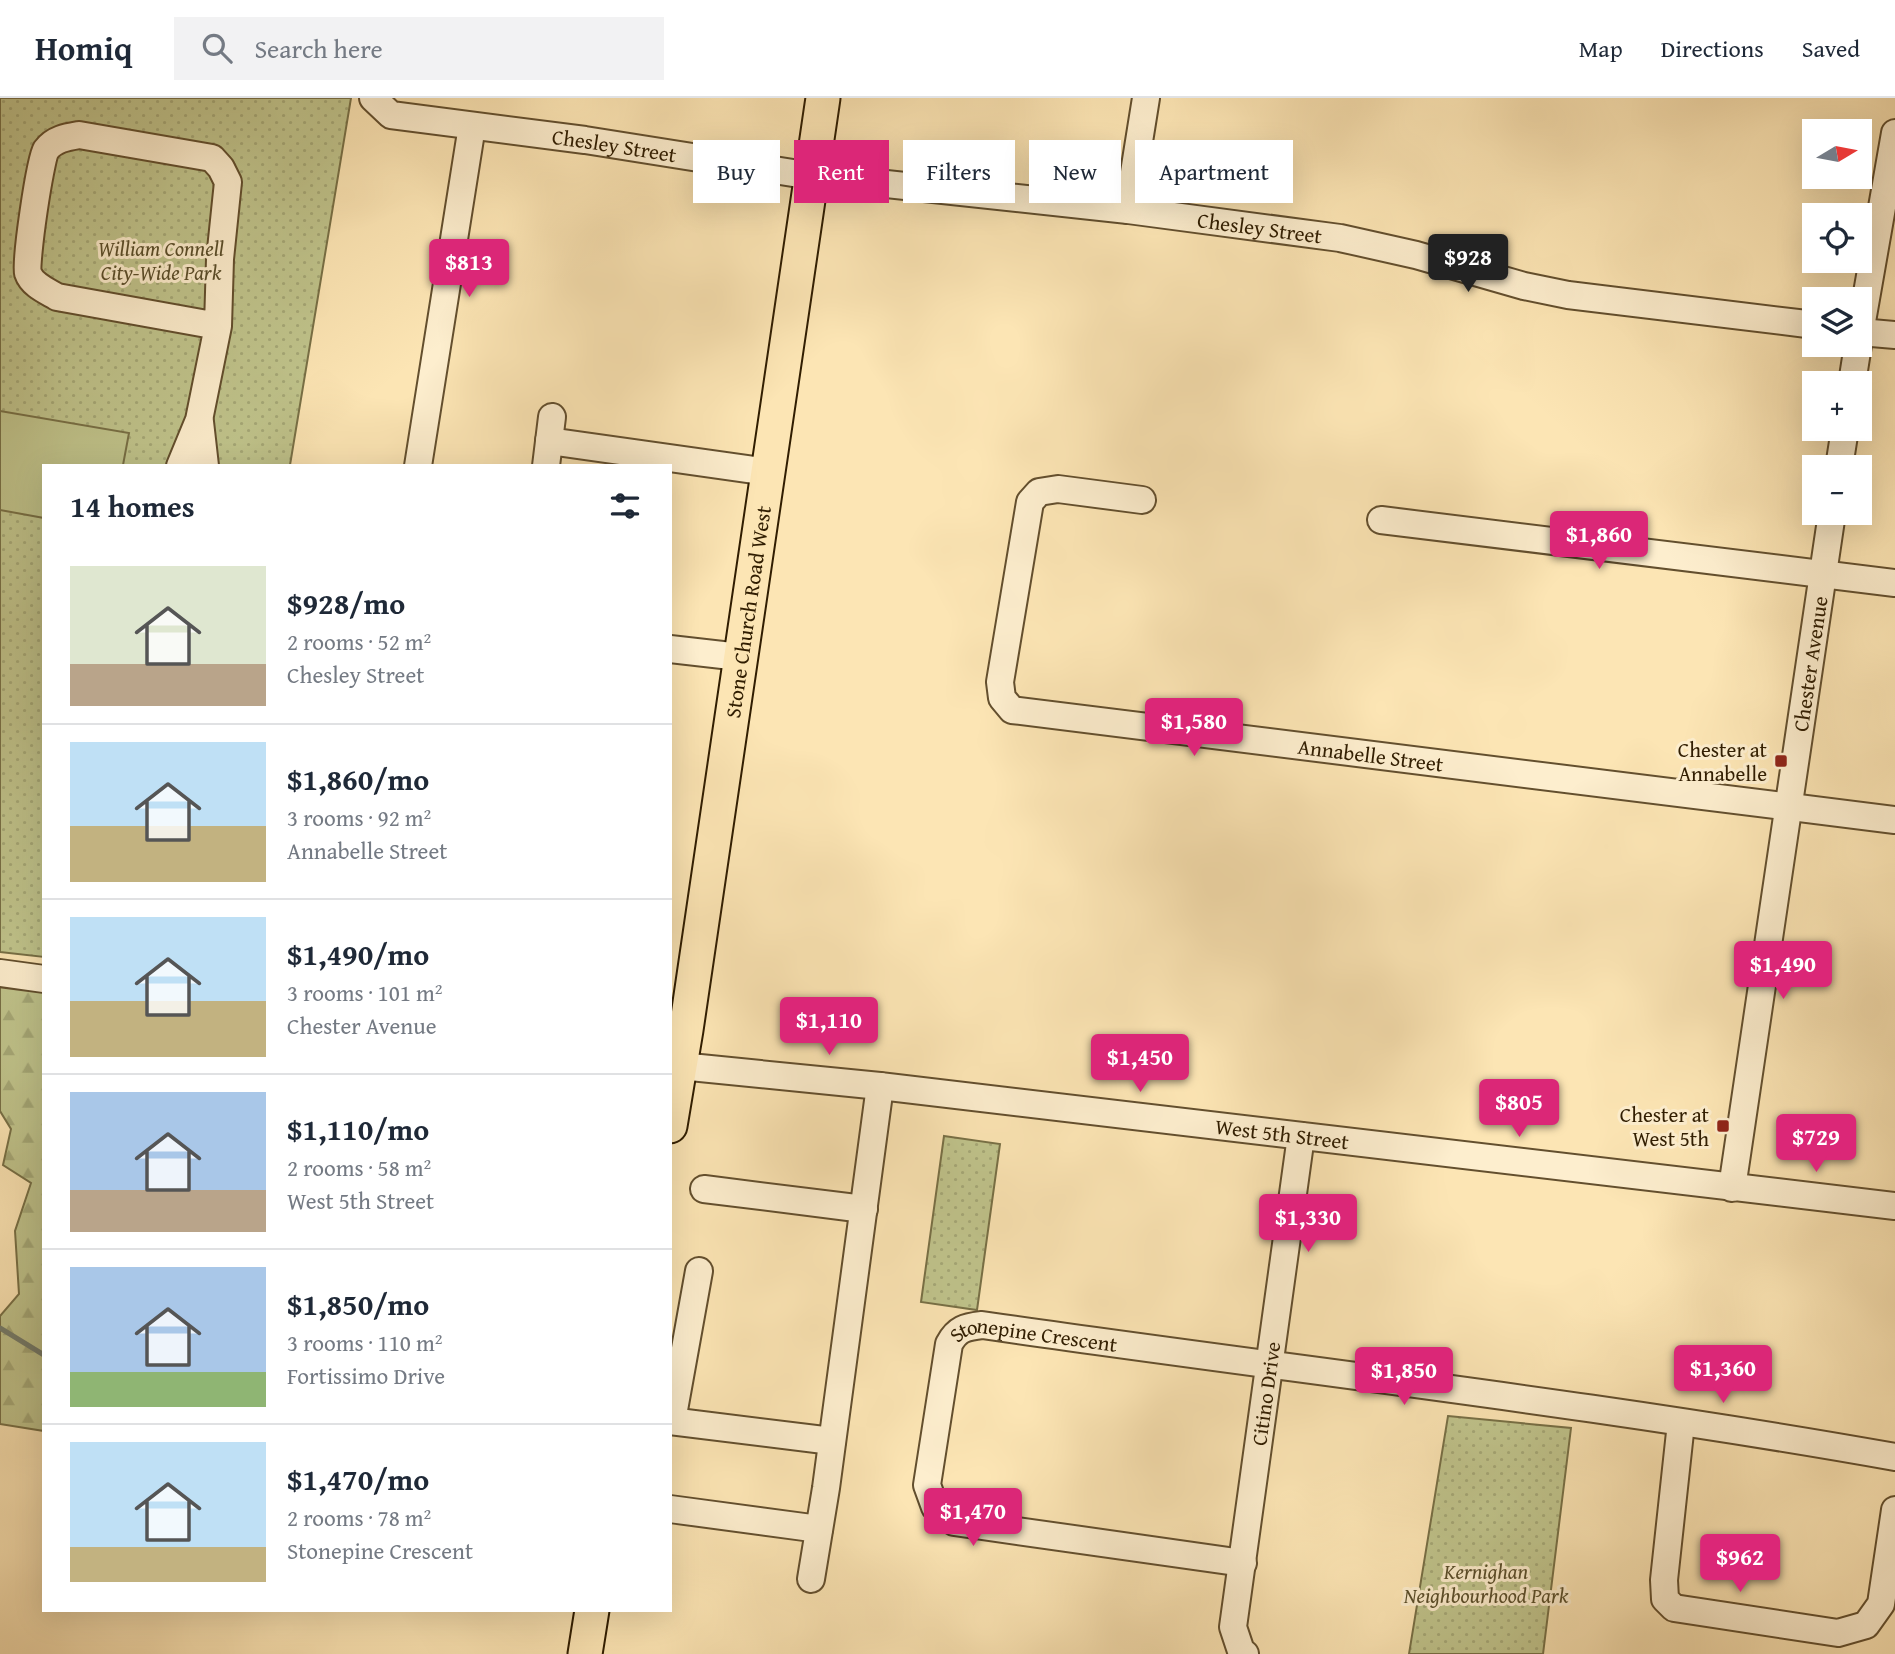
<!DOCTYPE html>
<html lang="en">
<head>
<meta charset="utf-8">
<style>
	:root { --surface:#fff; --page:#f2f2f3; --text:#1f2937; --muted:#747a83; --line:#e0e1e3; --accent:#db2777 }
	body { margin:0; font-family:"Gentium Book Plus",serif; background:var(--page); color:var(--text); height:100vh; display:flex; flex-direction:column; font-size:26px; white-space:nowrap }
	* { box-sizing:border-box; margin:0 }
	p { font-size:23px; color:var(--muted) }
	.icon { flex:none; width:38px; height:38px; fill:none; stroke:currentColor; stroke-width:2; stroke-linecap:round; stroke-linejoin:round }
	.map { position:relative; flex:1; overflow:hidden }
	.panel { position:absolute; left:42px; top:366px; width:630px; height:1148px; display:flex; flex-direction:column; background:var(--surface); border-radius:0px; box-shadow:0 7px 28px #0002 }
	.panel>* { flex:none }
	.hud { position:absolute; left:693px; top:42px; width:665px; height:63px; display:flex; gap:14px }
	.needle { width:46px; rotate:80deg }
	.controls { position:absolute; left:1802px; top:21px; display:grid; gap:14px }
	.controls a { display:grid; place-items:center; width:70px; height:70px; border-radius:0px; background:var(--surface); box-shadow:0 7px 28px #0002; font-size:35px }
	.price { position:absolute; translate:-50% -60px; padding:0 16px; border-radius:7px; background:var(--accent); color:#fff; font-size:23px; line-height:46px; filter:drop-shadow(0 2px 4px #0008) }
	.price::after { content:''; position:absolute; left:50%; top:42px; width:21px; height:16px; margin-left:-10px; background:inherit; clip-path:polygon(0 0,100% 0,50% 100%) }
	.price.current { background:#222; color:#fff }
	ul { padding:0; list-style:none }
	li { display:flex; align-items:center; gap:21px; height:175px; padding:0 28px }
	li+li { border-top:2px solid var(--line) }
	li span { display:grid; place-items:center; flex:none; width:196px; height:140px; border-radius:0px; color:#555 }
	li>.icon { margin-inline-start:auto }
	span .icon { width:84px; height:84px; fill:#fffc; stroke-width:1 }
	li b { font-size:30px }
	h2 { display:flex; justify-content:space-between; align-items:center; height:84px; padding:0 28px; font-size:30px }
	.chip { padding:0 24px; border-radius:0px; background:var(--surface); box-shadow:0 7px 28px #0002; font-size:24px; line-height:63px }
	.chip.current { background:var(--accent); color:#fff }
	header { display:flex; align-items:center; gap:42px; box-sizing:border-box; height:98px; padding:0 35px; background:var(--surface); border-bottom:2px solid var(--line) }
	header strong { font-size:33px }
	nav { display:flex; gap:38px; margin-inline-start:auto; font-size:24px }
	.search { width:490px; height:63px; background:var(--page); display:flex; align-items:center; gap:18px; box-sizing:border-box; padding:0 24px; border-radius:0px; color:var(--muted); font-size:26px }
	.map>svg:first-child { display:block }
	.forest { fill:url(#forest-firs); stroke:#787046; stroke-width:2 }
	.park { fill:url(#park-dots); stroke:#787046; stroke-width:2 }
	.pitch { fill:#c0c48c; stroke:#787046; stroke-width:2 }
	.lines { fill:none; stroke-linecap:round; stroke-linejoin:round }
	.stream { stroke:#747d6d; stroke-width:5 }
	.minor-casing { stroke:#634f2e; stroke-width:30 }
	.major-casing { stroke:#301d01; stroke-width:37 }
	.minor { stroke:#fdeece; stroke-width:26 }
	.major { stroke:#fce5b4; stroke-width:33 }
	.poi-dot { fill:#8f2418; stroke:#fdeece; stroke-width:2.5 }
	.labels { text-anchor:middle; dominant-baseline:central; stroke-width:6; stroke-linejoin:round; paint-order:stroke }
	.street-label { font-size:21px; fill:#301d01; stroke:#fdeece }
	.park-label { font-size:21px; font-style:italic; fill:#5b4f2b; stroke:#fdeece }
	.poi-label { font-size:21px; fill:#301d01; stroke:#fdeece; text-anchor:end }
</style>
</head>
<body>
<header>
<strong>Homiq</strong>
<div class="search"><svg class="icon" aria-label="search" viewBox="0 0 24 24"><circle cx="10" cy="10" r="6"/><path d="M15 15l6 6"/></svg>Search here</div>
<nav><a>Map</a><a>Directions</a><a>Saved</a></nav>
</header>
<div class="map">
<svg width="1895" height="1556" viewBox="0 0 1895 1556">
	<defs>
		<pattern id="forest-firs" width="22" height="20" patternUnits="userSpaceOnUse" patternTransform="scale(1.75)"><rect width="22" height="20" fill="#c0c48c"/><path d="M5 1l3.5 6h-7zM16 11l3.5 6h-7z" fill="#a5a877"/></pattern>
		<pattern id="park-dots" width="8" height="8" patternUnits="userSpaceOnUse" patternTransform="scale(1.75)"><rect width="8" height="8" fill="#c0c48c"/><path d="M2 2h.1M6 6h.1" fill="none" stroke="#a5a877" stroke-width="1.8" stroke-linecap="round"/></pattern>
	</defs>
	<rect width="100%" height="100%" fill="#fce5b4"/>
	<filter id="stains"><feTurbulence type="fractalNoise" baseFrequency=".00286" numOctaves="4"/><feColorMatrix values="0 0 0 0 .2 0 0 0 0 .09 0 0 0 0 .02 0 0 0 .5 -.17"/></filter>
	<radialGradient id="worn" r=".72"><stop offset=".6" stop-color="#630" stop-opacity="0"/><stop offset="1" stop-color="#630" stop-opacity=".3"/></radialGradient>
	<path class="forest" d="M0,884l44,4v445l-44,-7v-108l19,-22 -4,-63 16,-48 -28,-18 8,-36 -11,-18z"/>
	<path class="park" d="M0,0h351l-61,367 -246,1v491l-44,-5z
		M944,1038l56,8 -23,166 -56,-8z
		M1448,1318l123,12 -28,226h-134z"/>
	<path class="pitch" d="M0,313l129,22 -6,32 -79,1v52l-44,-8z"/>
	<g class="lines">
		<path class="stream" d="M0,1230l44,27"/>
		<g class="minor-casing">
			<g id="minor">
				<path id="s1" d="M373,0l18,17 194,25 227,36 316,34 212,28 76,17 108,31 44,9 247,30"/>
				<path d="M1128,112l18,-112"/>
				<path d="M1860,234l35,3"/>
				<path d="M1860,235l35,-200"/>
				<path d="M1852,285l6,-38"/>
				<path d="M200,324l5,44"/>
				<path d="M549,343l219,31"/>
				<path d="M180,368l19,-46 19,-94 -161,-29c-10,-6 -25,-12 -29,-24 -3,-11 12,-113 18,-123 8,-11 21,-13 33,-15l133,23 9,10 7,14 -8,77 -2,67"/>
				<path d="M418,368l54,-340"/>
				<path d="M546,368l6,-49"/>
				<path d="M1839,369l6,-38"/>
				<path id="s2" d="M1142,402l-84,-11 -19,3 -9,10 -30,180 2,16 10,12 883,110"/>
				<path d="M1381,422l514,63"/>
				<path d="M670,551l70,8"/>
				<path d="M0,875l44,6"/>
				<path id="s3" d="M670,967l210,21 1015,120"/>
				<path id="s4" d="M1732,1090l100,-675"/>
				<path d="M704,1091l160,20"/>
				<path d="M670,1323l162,20"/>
				<path d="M672,1323l27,-150"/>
				<path d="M1681,1325l-17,157 1,19 9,9 164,25 28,-8 15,-21 14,-94"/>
				<path d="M670,1411l149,20"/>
				<path id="s5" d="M1243,1465l-289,-41 -19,-15 -8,-22 22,-141c8,-15 16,-17 33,-19 304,44 610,78 913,132"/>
				<path d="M811,1481l15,-91 54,-402"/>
				<path id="s6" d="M1245,1556l-4,-3 -8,-24 68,-491"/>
			</g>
		</g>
		<g class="major-casing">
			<g id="major">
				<path id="s7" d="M670,1028l16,-96 137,-932"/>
				<path d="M585,1556l7,-44"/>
			</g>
		</g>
		<use href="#minor" class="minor"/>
		<use href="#major" class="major"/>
	</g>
	<g class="poi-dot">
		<rect x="1774" y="656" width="14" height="14" rx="3.5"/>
		<rect x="1716" y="1021" width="14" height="14" rx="3.5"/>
	</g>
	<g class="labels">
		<g class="street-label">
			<text stroke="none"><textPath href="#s1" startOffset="250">Chesley Street</textPath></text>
			<text stroke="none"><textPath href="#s1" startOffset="901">Chesley Street</textPath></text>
			<text stroke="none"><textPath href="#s7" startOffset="520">Stone Church Road West</textPath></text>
			<text stroke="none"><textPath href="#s4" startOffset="530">Chester Avenue</textPath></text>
			<text stroke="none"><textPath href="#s2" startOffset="693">Annabelle Street</textPath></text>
			<text stroke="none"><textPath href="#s3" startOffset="616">West 5th Street</textPath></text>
			<text stroke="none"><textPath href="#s5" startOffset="574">Stonepine Crescent</textPath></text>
			<text stroke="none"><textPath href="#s6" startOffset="266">Citino Drive</textPath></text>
		</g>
		<g class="park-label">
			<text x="161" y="150">William Connell<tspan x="161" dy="24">City-Wide Park</tspan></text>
			<text x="1486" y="1473">Kernighan<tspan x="1486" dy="24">Neighbourhood Park</tspan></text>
		</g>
		<g class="poi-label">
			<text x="1767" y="651">Chester at<tspan x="1767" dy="24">Annabelle</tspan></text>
			<text x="1709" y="1016">Chester at<tspan x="1709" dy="24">West 5th</tspan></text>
		</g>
	</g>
	<rect width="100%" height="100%" filter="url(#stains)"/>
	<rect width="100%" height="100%" fill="url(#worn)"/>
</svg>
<div class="controls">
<a><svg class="needle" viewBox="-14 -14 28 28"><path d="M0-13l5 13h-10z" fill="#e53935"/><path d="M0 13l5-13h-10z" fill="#747a83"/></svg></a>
<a><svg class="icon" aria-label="locate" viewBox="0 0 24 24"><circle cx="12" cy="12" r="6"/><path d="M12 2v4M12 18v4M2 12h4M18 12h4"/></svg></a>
<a><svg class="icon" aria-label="layers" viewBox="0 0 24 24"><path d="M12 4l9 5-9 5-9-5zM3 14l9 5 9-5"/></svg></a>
<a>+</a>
<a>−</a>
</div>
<b class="price current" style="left:1468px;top:196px">$928</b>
<b class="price" style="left:469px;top:201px">$813</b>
<b class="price" style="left:1599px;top:473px">$1,860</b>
<b class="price" style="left:1194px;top:660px">$1,580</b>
<b class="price" style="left:1783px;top:903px">$1,490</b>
<b class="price" style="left:829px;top:959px">$1,110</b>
<b class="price" style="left:1140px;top:996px">$1,450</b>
<b class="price" style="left:1519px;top:1041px">$805</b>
<b class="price" style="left:1816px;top:1076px">$729</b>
<b class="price" style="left:1308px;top:1156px">$1,330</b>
<b class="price" style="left:1723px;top:1307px">$1,360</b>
<b class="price" style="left:1404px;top:1309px">$1,850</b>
<b class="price" style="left:973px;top:1450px">$1,470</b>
<b class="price" style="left:1740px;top:1496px">$962</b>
<div class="hud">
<a class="chip">Buy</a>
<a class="chip current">Rent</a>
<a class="chip">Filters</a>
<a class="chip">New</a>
<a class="chip">Apartment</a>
</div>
<section class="panel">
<h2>14 homes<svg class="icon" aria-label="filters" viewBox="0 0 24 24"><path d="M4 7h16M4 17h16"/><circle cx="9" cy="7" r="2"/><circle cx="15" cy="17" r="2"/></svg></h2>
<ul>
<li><span style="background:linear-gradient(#dfe7d0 70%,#b9a48a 0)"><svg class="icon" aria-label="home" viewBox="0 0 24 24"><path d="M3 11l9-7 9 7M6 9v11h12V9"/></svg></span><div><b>$928/mo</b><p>2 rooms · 52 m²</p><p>Chesley Street</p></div></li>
<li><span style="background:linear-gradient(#bfe0f5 60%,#c2b280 0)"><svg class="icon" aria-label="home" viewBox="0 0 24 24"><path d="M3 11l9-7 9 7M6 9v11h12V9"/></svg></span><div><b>$1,860/mo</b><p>3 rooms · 92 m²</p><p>Annabelle Street</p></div></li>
<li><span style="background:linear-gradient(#bfe0f5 60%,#c2b280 0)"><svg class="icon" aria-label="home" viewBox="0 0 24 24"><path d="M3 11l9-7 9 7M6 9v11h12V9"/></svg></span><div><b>$1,490/mo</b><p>3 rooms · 101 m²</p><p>Chester Avenue</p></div></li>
<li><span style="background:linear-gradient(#a9c7e8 70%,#b9a48a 0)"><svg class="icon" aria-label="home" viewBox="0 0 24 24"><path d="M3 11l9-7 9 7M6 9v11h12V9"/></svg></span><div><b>$1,110/mo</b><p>2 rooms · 58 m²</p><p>West 5th Street</p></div></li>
<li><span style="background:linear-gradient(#a9c7e8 75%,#8fb573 0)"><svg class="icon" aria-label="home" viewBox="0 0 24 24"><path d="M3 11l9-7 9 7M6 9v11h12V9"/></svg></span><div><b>$1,850/mo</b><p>3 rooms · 110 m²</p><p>Fortissimo Drive</p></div></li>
<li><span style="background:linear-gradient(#bfe0f5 75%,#c2b280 0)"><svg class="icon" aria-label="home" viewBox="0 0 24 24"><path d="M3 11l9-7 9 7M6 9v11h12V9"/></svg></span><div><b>$1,470/mo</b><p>2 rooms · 78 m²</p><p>Stonepine Crescent</p></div></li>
</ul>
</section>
</div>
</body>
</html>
